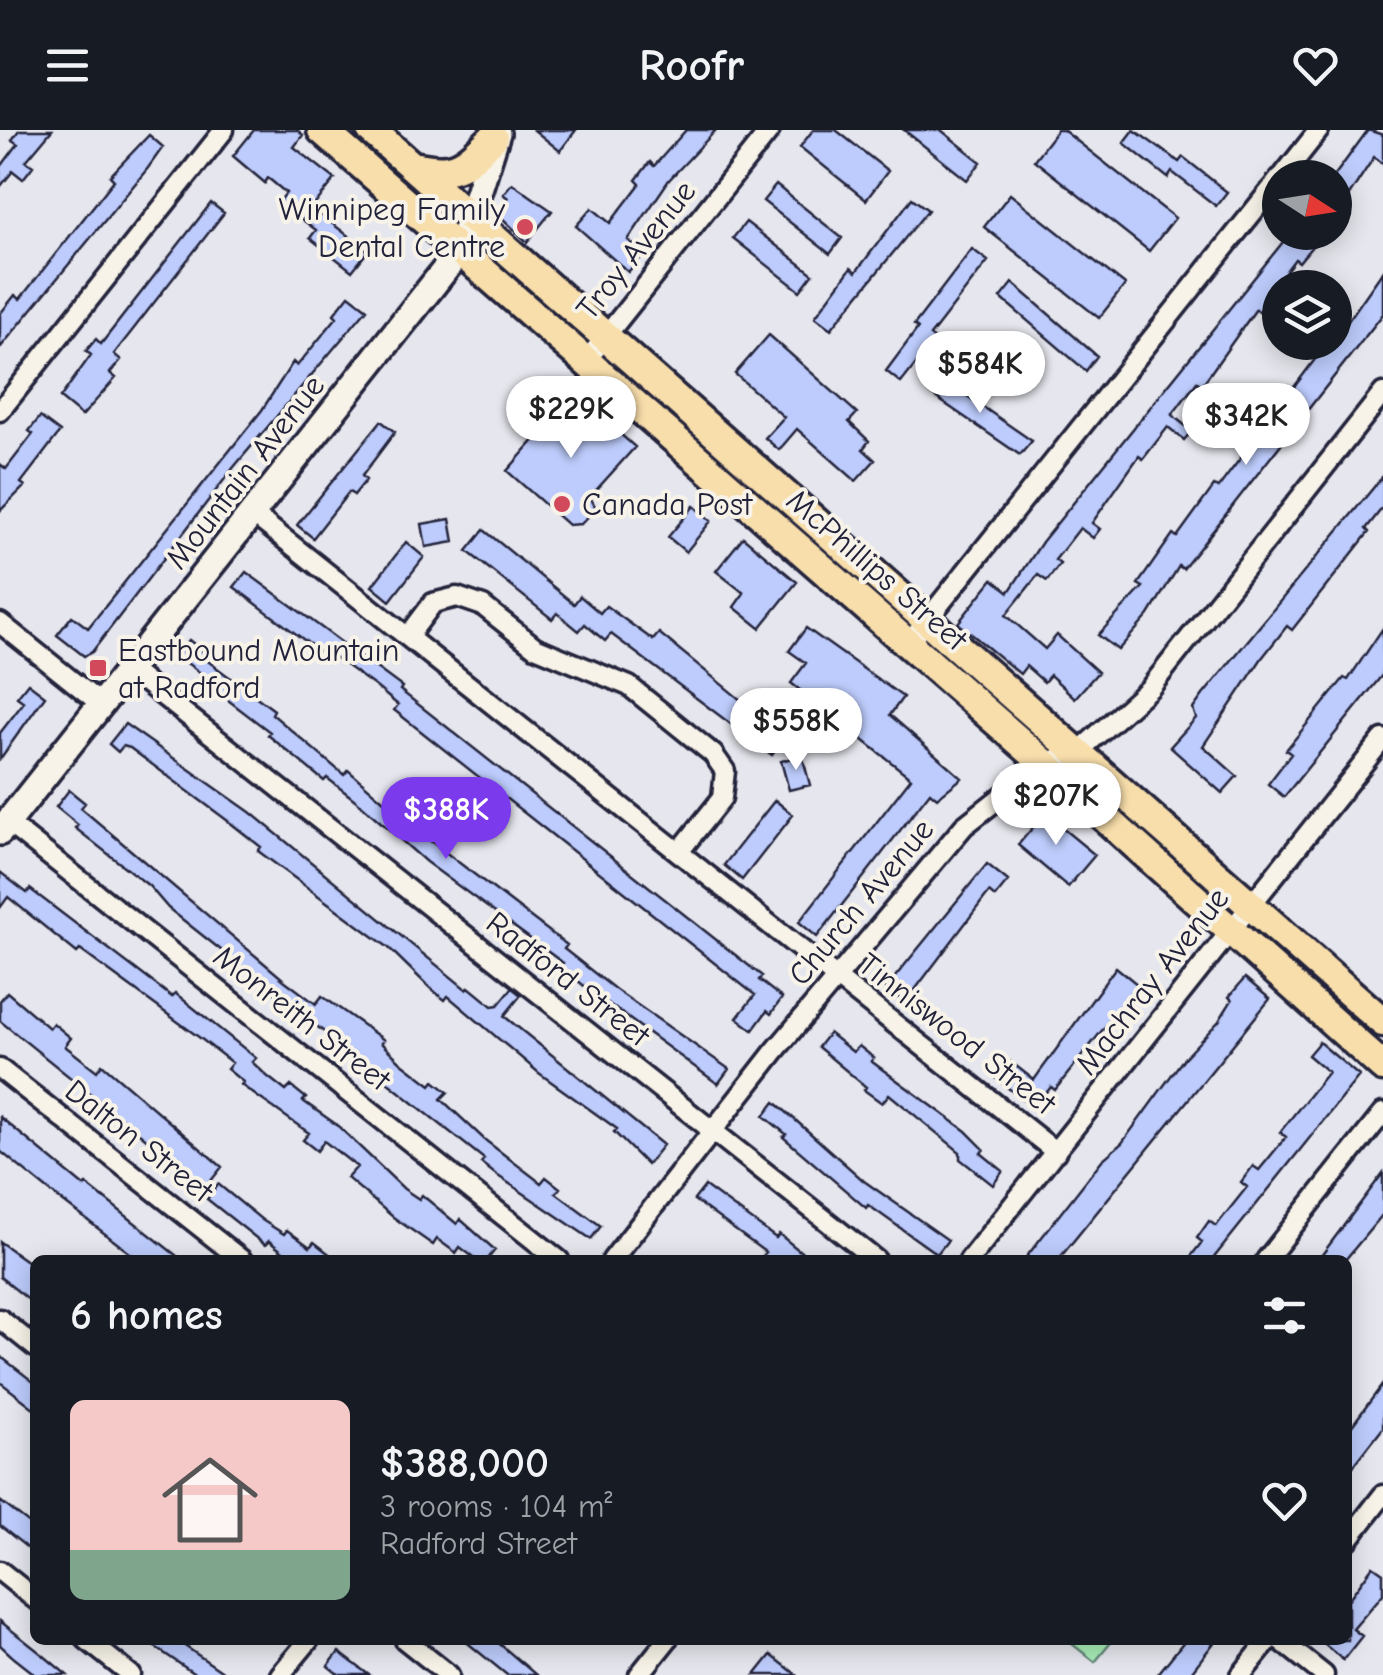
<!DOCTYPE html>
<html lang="en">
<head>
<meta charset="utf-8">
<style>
	:root { --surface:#171b24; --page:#242831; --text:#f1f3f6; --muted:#9ea1a6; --accent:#7c3aed }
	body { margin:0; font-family:"Comic Neue",sans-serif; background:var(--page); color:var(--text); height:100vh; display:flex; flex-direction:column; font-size:38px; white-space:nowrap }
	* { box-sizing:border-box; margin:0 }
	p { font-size:32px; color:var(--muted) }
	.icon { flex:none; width:55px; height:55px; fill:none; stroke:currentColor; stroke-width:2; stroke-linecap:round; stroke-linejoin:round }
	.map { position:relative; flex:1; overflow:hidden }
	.details { position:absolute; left:30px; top:1125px; width:1322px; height:390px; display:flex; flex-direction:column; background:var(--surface); border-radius:15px; box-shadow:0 5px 25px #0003 }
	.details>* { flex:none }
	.needle { width:65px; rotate:102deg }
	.controls { position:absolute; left:1262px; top:30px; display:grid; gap:20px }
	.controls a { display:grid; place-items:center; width:90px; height:90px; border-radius:50%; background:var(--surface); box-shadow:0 5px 25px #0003; font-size:50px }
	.price { position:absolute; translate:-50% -85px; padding:0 22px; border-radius:35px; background:#fff; color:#222; font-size:32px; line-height:65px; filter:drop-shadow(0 2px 5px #0008) }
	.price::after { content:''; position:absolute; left:50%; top:60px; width:30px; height:22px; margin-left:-15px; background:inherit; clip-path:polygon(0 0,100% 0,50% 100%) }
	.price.on { background:var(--accent); color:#fff }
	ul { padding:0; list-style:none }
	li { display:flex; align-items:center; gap:30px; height:250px; padding:0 40px }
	li span { display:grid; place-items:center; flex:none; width:280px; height:200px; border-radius:15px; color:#555 }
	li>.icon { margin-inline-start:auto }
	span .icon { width:120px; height:120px; fill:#fffc; stroke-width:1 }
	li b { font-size:42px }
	h2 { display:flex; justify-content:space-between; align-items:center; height:120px; padding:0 40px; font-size:42px }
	header { display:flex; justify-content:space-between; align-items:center; height:130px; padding:0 40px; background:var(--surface); font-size:45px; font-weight:800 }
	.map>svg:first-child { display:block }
	.green { fill:#a8edb8; stroke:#65887a; stroke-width:2.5 }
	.building { fill:#bdccfc; stroke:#22223b; stroke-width:2.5 }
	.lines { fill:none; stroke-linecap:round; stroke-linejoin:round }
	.street-casing { stroke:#22223b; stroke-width:25 }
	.secondary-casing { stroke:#22223b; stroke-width:32 }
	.primary-casing { stroke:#22223b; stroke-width:35 }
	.street { stroke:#f7f3e8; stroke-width:18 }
	.secondary { stroke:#f7f3e8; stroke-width:25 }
	.primary { stroke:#f8deab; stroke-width:28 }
	.poi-dot { fill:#d1495b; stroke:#f7f3e8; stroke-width:4 }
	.labels { text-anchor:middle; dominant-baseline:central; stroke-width:8; stroke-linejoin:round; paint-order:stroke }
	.poi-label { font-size:32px; fill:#22223b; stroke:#f7f3e8; text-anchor:start }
	.street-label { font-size:32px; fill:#22223b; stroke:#f7f3e8 }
</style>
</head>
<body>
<header><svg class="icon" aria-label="menu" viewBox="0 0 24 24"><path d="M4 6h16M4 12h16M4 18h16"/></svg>Roofr<svg class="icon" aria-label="heart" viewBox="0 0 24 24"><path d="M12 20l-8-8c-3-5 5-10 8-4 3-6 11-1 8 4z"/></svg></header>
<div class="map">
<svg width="1383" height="1545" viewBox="0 0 1383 1545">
	<rect width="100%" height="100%" fill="#e6e7ee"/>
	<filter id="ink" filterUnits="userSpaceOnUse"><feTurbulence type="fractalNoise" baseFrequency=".01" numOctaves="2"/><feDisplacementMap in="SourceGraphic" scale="20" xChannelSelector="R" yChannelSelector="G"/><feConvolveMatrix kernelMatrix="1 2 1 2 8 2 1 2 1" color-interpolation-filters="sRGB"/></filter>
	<g filter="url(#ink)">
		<path class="green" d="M1067,1510h46l-18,22z"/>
		<path class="building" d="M19,0h33l-26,31 7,5 -10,13 -10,-8 -13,16v-19l18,-24 -6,-4z
			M254,0h43l6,5 -9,12 41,32 -23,29 56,43 -16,20 -42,-33 6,-8 -37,-28 7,-9 -18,-15 -3,5 -32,-27z
			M534,0h42l-16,21z
			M686,0h30l-47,50 -41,60 16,14 -16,18 -52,-46 16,-18 18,15 30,-39 -4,-4 14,-18 4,4z
			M813,0h23l52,41 -22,29 -66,-53z
			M904,0h37l40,32 -14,18z
			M1057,0h6l112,88 -26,33 -115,-91z
			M1134,0l45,32 4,-5 44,35 -11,14 -44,-34 -4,6 -44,-35z
			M1368,0l15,5v29l-9,-7 -39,60v-42z
			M149,5l14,12 -15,21 -148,180v-34l15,-19 5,4 94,-119 -4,-4z
			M512,53l40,28 -25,31 -31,-30 12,-14 -5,-4z
			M776,55l66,53 -12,16 -67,-53z
			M1010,64l115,91 -26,33 -115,-91z
			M912,68l16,12 -97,119 -16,-12 36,-49 5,4z
			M211,73l13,10 -110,141 7,6 -11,13 6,5 -34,38 -22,-18 31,-43 -5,-4 10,-12 5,5z
			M746,92l67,52 -13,17 -67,-53z
			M1291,102h26l-8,10 4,3 -14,17 -4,-3 -25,33 3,2 -14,18 -3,-3 -54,76 -5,-3 -25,33 20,16 -8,9 -16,-13 -25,32 -4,-3 -47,67 8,6 -7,9 -13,-10 -25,32 5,4 -13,17 -9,-6 -32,40 39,34 12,-14 41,37 -23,26 -25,-23 -6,7 -18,-16 -6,8 -62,-51 35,-44 16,13 33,-50z
			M972,119l16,12 -58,75 5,4 -34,43 -15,-12 32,-43 -4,-3z
			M1383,141v43l-200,255 -4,-3 -30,49 -31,35 -20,-15 45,-48 -5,-3 35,-50 4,3 37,-51 4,2 110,-146h7v-16l6,5z
			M1013,153l84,73 -11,15 -85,-73z
			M349,165l18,14 -133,158 -142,185 -8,4 -27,-21 15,-19 16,12 174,-218 31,-48 4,4 40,-49 -3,-3z
			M769,205l88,78 -8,9 20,19 -6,8 12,11 -19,21 -59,-52 -18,21 -14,-12 19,-21 -49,-43z
			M940,247l92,64 -12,14 -92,-63z
			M575,264l60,53 -45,50 6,11 -15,16 -13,1 -61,-54z
			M40,287l20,15 -39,51 4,3 -25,25v-47l6,5 27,-35 -4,-3z
			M381,291l14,11 -33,44 4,4 -12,15 -5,-3 -36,46 -16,-13z
			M1383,346v31l-17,22 3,3 -77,98 -5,-4 -25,32 -59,88 34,30 -15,17 -52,-46 26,-29 -3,-9 10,-14z
			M694,376l17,15 -25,31 -18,-15z
			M450,389l4,23 -28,5 -4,-23z
			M484,400l90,74 6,-8 20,17 6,-7 47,34 6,-7 127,104 -14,18 -161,-121 -6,7 -20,-17 -6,7 -22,-18 -5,6 -85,-68z
			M743,407l54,45 -37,46 -26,-21 10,-14 -28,-22z
			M406,412l18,15 -34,44 -18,-15z
			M246,442l156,115 -2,3 362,286 -3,4 23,18 -11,16 -4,-3 -14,19 -16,-12 18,-23 -361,-285 4,-5 -22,-18 -54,-39 -2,4 -86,-65z
			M806,498l97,69 -13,18 72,63 -25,20 -7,-6 -113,145 -18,-15 112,-144 -120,-95 15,-20 -17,-12z
			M1383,498v46l-99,123 -16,-13 23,-30 -5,-4 58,-72 4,2z
			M189,510l15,12 -3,4 73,54 -2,4 72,61 4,-5 80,69 139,106 -3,4 52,41 113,79 -11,15 -135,-99 -23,-19 3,-3 -137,-101 -67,-59 -32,-25 -3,3 -56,-46 2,-3 -71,-54 3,-4 -25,-18z
			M28,553l17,13 -45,63v-26l24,-31 -7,-5z
			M125,594l125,88 217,178 2,-3 23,19 6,-1 14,-17 9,7 -17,21 159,129 -16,20 -33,-33 3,-3 -78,-56 -91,-77 -3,4 -14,-11 -42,-41 -131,-97 3,-4 -33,-26 -98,-73 -7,-2 -5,6 -9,-8z
			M802,625l8,30 -21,5 -8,-29z
			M69,660l16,13 -4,5 203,172 32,24 6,-8 62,44 -3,3 20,19 30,23 3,-4 14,11 -7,7 44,41 56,43 5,-6 14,11 -4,5 45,33 -10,13 -96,-65 -14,-11 3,-4 -316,-251 -19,-22 -74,-58 3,-3 -22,-18z
			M775,670l18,15 -51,65 -18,-15z
			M1052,675l12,10 -8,8 39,32 -27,32 -50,-42z
			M987,734l21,17 -13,16 -6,-5 -84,111 -19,-15z
			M0,742l27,21 3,-4 142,108 3,-4 81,65 -4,4 15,14 19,15 5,-5 15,12 -3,3 34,24 67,64 15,10 3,-4 35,29 3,-5 35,31 -8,10h-10l-17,-13 -4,6 -19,-14 -4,6 -40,-28 -46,-39 10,-11 -33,-26 -7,10 -14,-11 6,-7 -68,-48 2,-3 -16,-13 5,-6 -32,-25 -120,-88 -3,3 -69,-56 -8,11z
			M1116,837l22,18 -83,105 -4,-3 -12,15 -10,-9 -6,7 -26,-21 14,-17 23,18z
			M1245,848l25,21 -212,261h-34l78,-100 20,-17 62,-85 35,-37 13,-21 -3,-3z
			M7,862l42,36 4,-5 18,15 -6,8 32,25 5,-7 120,103 -16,20 -206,-166v-20z
			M829,903l24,19 6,-6 15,12 -3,3 95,70 18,18 -3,4 22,18 -10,14 -33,-26v-7l-71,-58 -7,9 -18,-13 2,-3 -48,-40z
			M1319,912l40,34 -147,184h-24l14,-18 -5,-4 12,-17 7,5 31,-39 -6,-5 12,-16 6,4 27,-33 -6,-5 48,-60 -20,-17z
			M775,972l89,79 84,59 -11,14 -69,-49 -2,3 -83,-71 3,-3 -22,-18z
			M0,987l84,69 2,-2 96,76h-43l-91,-70 -48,-39z
			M1383,1043v41l-38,46h-27z
			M218,1054l44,36 22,14 3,-4 23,17 4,-5 23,18h-44l-24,-19 -4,4 -58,-46z
			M705,1056l71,52 3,-4 32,26h-52l6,-8 -71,-52z
			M0,1112l35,25v38l-35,-28z
			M0,1226l35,27v26l-35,-27z
			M1383,1254v44l-35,45v-42z
			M0,1371l35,27v26l-35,-28z
			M1373,1436l10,7v21l-30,35 9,7 -19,24 -24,-20h29v-40z
			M0,1491l43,34 24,20h-31l-23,-18 -13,-12z
			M145,1510h31l51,35h-31z
			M464,1510h31l41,35h-29z
			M1185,1510h31l-27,35h-32z
			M339,1522l30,23h-30l-11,-9z
			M771,1525l26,20h-42z"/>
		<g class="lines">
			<g class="street-casing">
				<path id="street" d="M1281,48l38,-48
					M586,231l184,-231
					M0,281l224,-281
					M254,385l802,637
					M0,493l102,82
					M409,505l24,-32 24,-6 26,9 52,41 94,39 84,68 12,17 -3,27 -43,54
					M908,514l372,-466
					M130,540l746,590
					M8,693l551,437
					M0,939l242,191
					M612,1130l162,-208 190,-226 80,-63 34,-11 72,-64 233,-295
					M969,1130l414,-521
					M1266,1130l117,-147
					M0,1189l35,28
					M1348,1410l35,-45
					M0,1441l35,28
					M87,1510l44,35
					M405,1510l44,35
					M1280,1510l44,35
					M280,1545l29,-35
					M639,1545l28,-35
					M1241,1545l28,-35"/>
			</g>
			<g class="secondary-casing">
				<path id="secondary" d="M0,702l459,-580 38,-119"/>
			</g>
			<g class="primary-casing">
				<path id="primary" d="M322,0l722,633 339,304
					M371,0l1012,892
					M412,36c43,9 50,2 81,-28"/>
			</g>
			<use href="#street" class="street"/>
			<use href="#secondary" class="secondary"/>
			<use href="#primary" class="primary"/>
		</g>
	</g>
	<g class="poi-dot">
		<circle cx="525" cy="97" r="10"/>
		<circle cx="562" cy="374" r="10"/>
		<rect x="88" y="528" width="20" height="20" rx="5"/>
	</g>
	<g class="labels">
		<g class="poi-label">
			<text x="505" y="79" text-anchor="end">Winnipeg Family<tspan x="505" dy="37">Dental Centre</tspan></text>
			<text x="582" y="374">Canada Post</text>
			<text x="118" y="520">Eastbound Mountain<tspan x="118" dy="37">at Radford</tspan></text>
		</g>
		<g class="street-label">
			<text transform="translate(636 120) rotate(-51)">Troy Avenue</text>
			<text transform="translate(245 342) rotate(-52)">Mountain Avenue</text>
			<text transform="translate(877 440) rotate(41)">McPhillips Street</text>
			<text transform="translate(861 772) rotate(-50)">Church Avenue</text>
			<text transform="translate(568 849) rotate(38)">Radford Street</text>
			<text transform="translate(1152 851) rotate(-52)">Machray Avenue</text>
			<text transform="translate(302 888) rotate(38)">Monreith Street</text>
			<text transform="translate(957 904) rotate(38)">Tinniswood Street</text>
			<text transform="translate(139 1011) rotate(38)">Dalton Street</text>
		</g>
	</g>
</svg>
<div class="controls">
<a><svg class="needle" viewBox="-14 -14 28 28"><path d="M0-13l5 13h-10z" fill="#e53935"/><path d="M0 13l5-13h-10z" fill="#9ea1a6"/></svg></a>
<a><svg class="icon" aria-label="layers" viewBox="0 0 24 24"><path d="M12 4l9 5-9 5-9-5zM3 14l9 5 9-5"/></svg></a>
</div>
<b class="price" style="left:980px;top:286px">$584K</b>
<b class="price" style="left:571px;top:331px">$229K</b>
<b class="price" style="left:1246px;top:338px">$342K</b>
<b class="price" style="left:796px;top:643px">$558K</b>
<b class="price" style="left:1056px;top:718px">$207K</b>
<b class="price on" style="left:446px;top:732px">$388K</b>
<section class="details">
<h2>6 homes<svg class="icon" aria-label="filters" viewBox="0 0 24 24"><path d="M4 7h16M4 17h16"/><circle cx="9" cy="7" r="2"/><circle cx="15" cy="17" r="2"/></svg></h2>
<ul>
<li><span style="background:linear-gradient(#f6c9c9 75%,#7fa58c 0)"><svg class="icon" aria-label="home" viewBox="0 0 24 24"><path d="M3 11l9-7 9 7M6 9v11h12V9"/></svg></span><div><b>$388,000</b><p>3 rooms · 104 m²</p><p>Radford Street</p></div><svg class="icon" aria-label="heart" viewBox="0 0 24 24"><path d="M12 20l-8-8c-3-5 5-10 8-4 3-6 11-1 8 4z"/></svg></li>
</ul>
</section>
</div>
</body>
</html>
